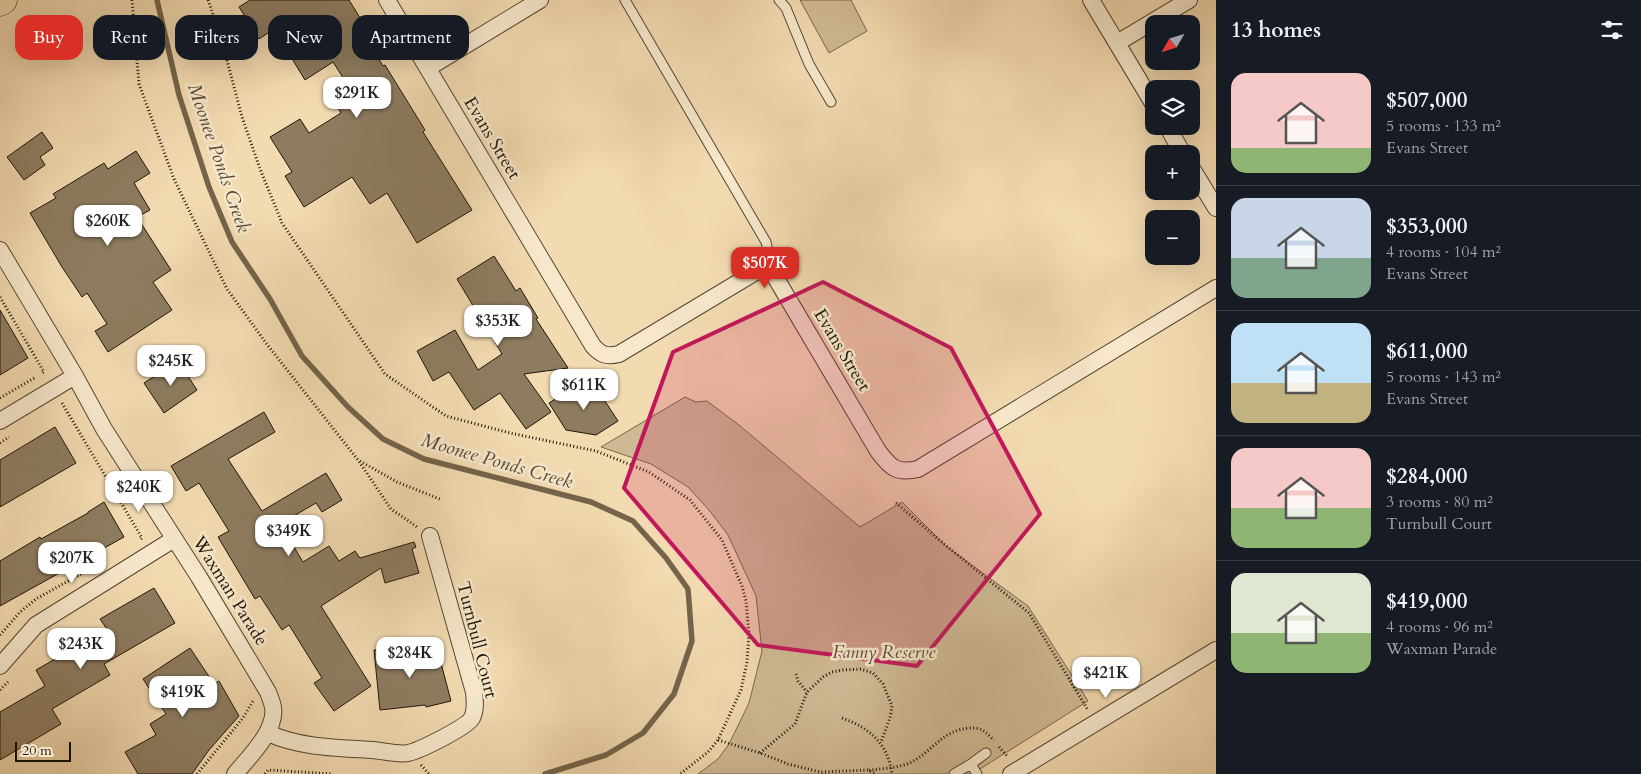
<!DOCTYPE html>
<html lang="en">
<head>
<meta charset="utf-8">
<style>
	:root { --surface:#171b24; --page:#20242c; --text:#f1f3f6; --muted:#9ea1a6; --line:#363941; --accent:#d93025 }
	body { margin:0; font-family:Cardo,serif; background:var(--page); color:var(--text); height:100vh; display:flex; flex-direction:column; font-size:19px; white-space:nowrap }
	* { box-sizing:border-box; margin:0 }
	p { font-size:16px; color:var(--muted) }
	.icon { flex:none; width:28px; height:28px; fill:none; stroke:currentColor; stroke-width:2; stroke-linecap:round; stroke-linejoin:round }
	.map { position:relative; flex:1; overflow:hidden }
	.drawer { display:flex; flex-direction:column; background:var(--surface); width:425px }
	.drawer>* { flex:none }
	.banner { position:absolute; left:15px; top:15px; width:475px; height:45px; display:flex; gap:10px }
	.needle { width:32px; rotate:231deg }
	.buttons { position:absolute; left:1145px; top:15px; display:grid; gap:10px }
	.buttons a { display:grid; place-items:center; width:55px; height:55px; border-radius:10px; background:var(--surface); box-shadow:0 5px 20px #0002; font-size:25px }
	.scale { position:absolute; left:15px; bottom:12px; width:56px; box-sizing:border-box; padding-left:5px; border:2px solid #1f1508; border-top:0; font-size:14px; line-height:18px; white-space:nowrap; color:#1f1508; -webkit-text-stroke:4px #f7e8cc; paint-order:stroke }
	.price { position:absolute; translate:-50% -42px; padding:0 11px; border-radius:10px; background:#fff; color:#222; font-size:16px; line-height:32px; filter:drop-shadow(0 1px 2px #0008) }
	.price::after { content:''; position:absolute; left:50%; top:30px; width:15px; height:11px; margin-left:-8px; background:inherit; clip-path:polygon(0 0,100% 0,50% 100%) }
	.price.on { background:var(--accent); color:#fff }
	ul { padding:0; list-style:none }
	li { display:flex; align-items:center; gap:15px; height:125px; padding:0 15px }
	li+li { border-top:1px solid var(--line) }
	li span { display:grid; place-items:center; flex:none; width:140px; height:100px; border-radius:15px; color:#555 }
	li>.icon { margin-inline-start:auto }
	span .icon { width:60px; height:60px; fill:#fffc; stroke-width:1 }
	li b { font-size:21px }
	h2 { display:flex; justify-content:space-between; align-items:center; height:60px; padding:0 15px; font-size:21px }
	.chip { padding:0 18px; border-radius:15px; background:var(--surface); box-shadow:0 5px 20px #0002; font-size:18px; line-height:45px }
	.chip.on { background:var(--accent); color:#fff }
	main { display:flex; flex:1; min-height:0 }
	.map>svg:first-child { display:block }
	.green { fill:#cfb994; stroke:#77674e }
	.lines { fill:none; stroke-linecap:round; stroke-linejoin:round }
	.stream { stroke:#73644b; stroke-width:5.5 }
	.building { fill:#8d7c60; stroke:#1f1508 }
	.lane-casing { stroke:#544632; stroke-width:11 }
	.street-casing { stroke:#544632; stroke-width:18 }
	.highway-casing { stroke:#1f1508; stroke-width:29 }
	.path { stroke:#1f1508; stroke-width:3; stroke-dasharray:1 2.5; stroke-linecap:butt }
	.lane { stroke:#f7e8cc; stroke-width:9 }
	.street { stroke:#f7e8cc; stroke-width:16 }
	.highway { stroke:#f3dbb1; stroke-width:28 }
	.marked { fill:#c2185b; fill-opacity:0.2; stroke:#c2185b; stroke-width:4; stroke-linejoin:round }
	.labels { text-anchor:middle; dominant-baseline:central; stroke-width:5; stroke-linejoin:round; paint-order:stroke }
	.street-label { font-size:18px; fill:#1f1508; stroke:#f7e8cc }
	.park-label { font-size:18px; font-style:italic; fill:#5d4e39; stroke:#f7e8cc }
	.water-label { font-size:19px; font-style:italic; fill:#574935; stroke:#f7e8cc }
</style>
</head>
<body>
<main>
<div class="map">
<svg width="1216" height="774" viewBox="0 0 1216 774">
	<rect width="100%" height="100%" fill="#f3dbb1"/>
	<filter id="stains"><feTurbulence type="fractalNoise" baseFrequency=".004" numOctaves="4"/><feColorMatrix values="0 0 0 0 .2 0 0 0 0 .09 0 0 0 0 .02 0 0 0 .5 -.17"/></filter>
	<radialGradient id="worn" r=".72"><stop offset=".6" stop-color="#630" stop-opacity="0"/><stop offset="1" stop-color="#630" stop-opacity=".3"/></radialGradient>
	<path class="green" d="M800,0h51l16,31 -38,22z
		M685,397l11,5 11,-1 32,24 121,102 42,-25 45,45 81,59 60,95 -116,73h-274l20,-15 11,-15 20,-41 13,-52 -6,-55 -28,-61 -19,-25 -21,-23 -37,-23 -50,-17z"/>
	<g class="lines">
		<path class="stream" d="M157,0l22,95 30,92 23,55 38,57 32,57 46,51 35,32 41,20 167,43 42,19 33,37 22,31 4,52 -18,53 -31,39 -37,22 -61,19"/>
	</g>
	<path class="building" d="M250,0h99l16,26 -5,3 23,37 2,-1 40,65 -2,2 49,78 -55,33 -30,-50 -17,11 -18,-27 -48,30 -19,-31 7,-4 -22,-35 30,-18 9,14 32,-20 -9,-16 17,-10 -16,-25 -28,18 -31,-51 -15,10 -20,-32z
		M42,132l11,16 -13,9 5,8 -21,15 -17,-23z
		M136,151l14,22 -16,10 16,27 -13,7 34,53 -18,12 19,28 -64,42 -13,-21 12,-7 -20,-31 -5,4 -20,-30 -32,-54 26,-15 -3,-4 51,-31 4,6z
		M494,256l22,35 4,-3 18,30 -2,1 32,49 -44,6 27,38 -25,17 -26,-36 -26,17 -25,-38 -16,9 -16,-30 38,-21 23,40 24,-16 -45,-75z
		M0,310l28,48 -28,17z
		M178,361l19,29 -33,23 -20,-30z
		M581,383l5,8 9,-5 23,35 -22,14 -30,-5 -17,-27z
		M264,412l11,20 -47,27 34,52 64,-38 16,27 -20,12 -6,-9 -36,21 23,38 26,-16 10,15 16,-10 5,7 54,-16 2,5 -4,2 7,24 -34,10 -4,-15 -60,38 50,80 -37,25 -20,-28 8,-5 -33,-53 -7,5 -22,-34 -5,3 -37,-62 11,-6 -30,-48 -13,8 -15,-25z
		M55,427l21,36 -76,44v-47z
		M104,502l20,35 -124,69v-45l40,-24 1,2 47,-26v-1z
		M154,588l21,35 -71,41 6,11 -58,34 9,15 -61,36v-48l45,-26 -9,-16 71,-41 -7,-10z
		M190,648l24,36 5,-3 20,35 -30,34 -17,24h-54l-13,-22 31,-17 -6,-11 16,-10 -23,-35z
		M399,648l1,9 37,-9 14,53 -25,6 -1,-2 -45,5 -6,-60z"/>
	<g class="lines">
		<g class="lane-casing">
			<path id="lane" d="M625,0l141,242 7,31
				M779,0l7,8 23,56 22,38
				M971,764l15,-11
				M954,774l17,-10 6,10"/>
		</g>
		<g class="street-casing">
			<path id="street" d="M387,0l206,346c8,9 14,11 26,8l135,-81c11,-5 17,-3 23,7l101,171c12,16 18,23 40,18l298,-181
				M1091,0l63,105
				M1117,43l72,-43
				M428,68l112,-68
				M1167,126l16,28
				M1191,167l25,41
				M0,250l75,126 29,53 95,148 69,115c2,5 4,10 5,15 4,23 -24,50 -38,67
				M0,421l75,-45
				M0,666l36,-41 138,-86
				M268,733c33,15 70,15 105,17 10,1 26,5 35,3 11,-2 59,-26 64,-35 4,-8 3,-17 2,-26l-44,-156
				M1011,774l205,-124"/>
		</g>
		<g class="highway-casing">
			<path id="highway" d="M0,2l3,-2"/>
		</g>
		<path class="path" d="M132,0l7,84 35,95 53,110 39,54 92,117 33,49 26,18
			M208,0l12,34 22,83 18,52 22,54 103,151 61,42 64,17 86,18 53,21 41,28 32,40 20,46 4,15 3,33 -2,28 -6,28 -23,50 -10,12 -28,22
			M0,297l44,75 -3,2
			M0,398l36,-21
			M62,403l80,135 -1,1
			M0,443l9,-6
			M360,461l37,21 45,18
			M896,503l42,36 91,74 59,97
			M0,635l20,-23 16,-13 59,-33
			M796,674l2,7 9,11
			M0,690l8,-8
			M842,718c28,10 46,26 50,56
			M718,740l42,13 28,11 32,8 48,-2 8,4
			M999,747l9,10
			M760,753l35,-29 12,-32 16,-15 9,-5 11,-2 18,-1 12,4 10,11 9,22 -2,12 -9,24
			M421,765l8,9
			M869,770c12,-1 26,-2 38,-6 25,-10 34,-35 64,-36 3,0 8,0 11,2 4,2 8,7 12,10
			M197,774l46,-56 10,-17
			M265,774l3,-4 65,4"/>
		<use href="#lane" class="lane"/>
		<use href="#street" class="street"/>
		<use href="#highway" class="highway"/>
	</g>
	<path class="marked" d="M823,282l128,66 89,166 -123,152 -159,-21 -134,-157 49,-136z"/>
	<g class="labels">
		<g class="street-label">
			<text transform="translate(492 138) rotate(59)">Evans Street</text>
			<text transform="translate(842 350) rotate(59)">Evans Street</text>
			<text transform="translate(230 591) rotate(58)">Waxman Parade</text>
			<text transform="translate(477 640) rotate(76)">Turnbull Court</text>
		</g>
		<g class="park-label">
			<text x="884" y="652">Fanny Reserve</text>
		</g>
		<g class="water-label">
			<text transform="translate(219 158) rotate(71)">Moonee Ponds Creek</text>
			<text transform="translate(497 461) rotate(16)">Moonee Ponds Creek</text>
		</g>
	</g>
	<rect width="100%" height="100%" filter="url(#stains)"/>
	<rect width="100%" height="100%" fill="url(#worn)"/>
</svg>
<div class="buttons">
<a><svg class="needle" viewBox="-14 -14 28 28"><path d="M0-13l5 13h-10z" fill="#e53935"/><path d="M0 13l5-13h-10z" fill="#9ea1a6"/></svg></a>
<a><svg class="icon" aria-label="layers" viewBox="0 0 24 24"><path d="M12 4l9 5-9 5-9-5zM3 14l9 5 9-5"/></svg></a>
<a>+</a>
<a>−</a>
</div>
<div class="scale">20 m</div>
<b class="price" style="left:357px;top:119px">$291K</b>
<b class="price" style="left:108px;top:247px">$260K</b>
<b class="price on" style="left:765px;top:289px">$507K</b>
<b class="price" style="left:498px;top:347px">$353K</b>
<b class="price" style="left:171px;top:387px">$245K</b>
<b class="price" style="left:584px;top:411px">$611K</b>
<b class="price" style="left:139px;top:513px">$240K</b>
<b class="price" style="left:289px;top:557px">$349K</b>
<b class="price" style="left:72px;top:584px">$207K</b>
<b class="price" style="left:81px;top:670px">$243K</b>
<b class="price" style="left:410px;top:679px">$284K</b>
<b class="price" style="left:1106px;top:699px">$421K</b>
<b class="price" style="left:183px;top:718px">$419K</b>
<div class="banner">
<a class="chip on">Buy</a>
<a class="chip">Rent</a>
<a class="chip">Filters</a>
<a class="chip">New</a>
<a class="chip">Apartment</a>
</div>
</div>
<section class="drawer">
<h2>13 homes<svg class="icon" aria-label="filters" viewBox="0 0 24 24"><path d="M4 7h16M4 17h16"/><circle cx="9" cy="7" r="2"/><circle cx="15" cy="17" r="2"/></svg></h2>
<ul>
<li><span style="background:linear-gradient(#f6c9c9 75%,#8fb573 0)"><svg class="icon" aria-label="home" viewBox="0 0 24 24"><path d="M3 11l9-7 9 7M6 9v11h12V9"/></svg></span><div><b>$507,000</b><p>5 rooms · 133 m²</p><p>Evans Street</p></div></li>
<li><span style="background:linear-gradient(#c9d6e8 60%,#7fa58c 0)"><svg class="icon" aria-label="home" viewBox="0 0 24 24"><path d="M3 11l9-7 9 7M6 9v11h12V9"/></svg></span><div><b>$353,000</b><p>4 rooms · 104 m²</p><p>Evans Street</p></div></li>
<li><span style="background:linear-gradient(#bfe0f5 60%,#c2b280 0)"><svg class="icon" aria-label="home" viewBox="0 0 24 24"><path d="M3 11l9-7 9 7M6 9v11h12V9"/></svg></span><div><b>$611,000</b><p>5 rooms · 143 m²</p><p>Evans Street</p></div></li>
<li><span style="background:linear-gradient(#f6c9c9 60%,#8fb573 0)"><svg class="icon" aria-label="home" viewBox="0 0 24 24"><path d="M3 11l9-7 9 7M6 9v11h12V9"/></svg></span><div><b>$284,000</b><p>3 rooms · 80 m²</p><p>Turnbull Court</p></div></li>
<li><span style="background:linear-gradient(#dfe7d0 60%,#8fb573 0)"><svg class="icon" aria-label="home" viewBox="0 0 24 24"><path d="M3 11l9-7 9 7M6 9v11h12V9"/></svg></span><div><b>$419,000</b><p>4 rooms · 96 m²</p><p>Waxman Parade</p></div></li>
</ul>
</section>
</main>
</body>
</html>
